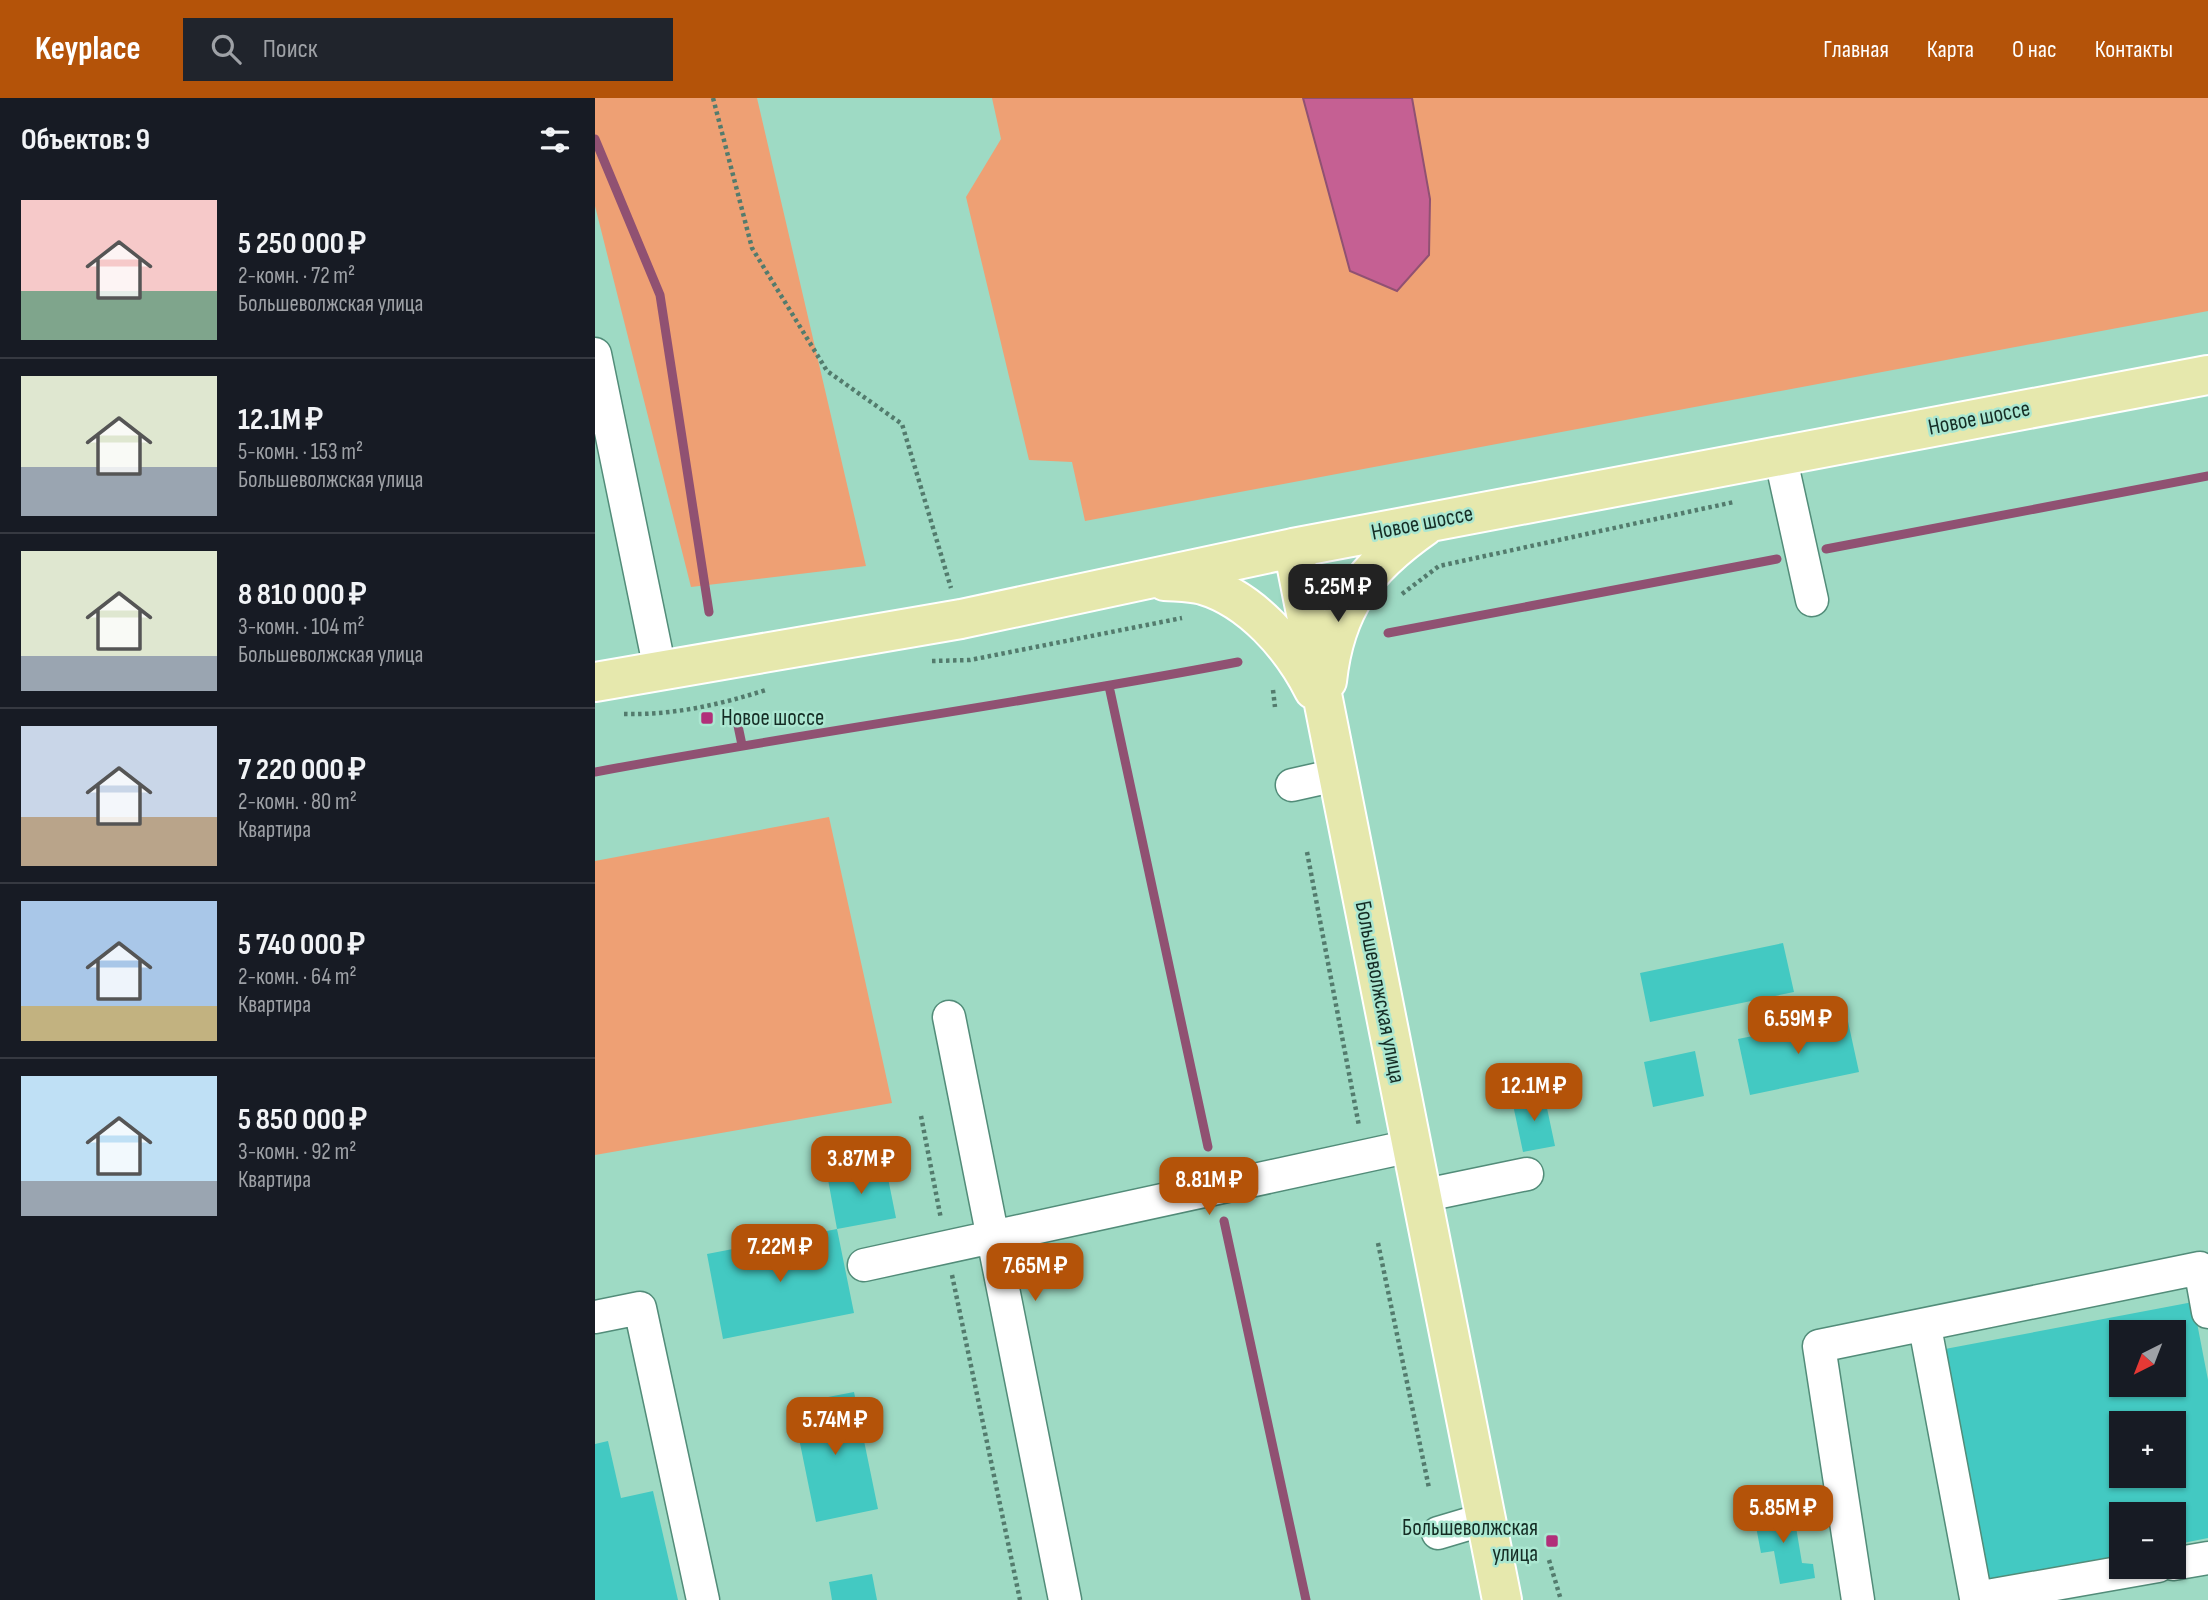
<!DOCTYPE html>
<html lang="ru">
<head>
<meta charset="utf-8">
<style>
	:root { --surface:#171b24; --page:#20242c; --text:#f1f3f6; --muted:#9ea1a6; --line:#363941; --accent:#b45309 }
	body { margin:0; font-family:"Sofia Sans Condensed",sans-serif; background:var(--page); color:var(--text); height:100vh; display:flex; flex-direction:column; font-size:26px; white-space:nowrap }
	* { box-sizing:border-box; margin:0 }
	p { font-size:23px; color:var(--muted) }
	.icon { flex:none; width:38px; height:38px; fill:none; stroke:currentColor; stroke-width:2; stroke-linecap:round; stroke-linejoin:round }
	.map { position:relative; flex:1; overflow:hidden }
	.sheet { display:flex; flex-direction:column; background:var(--surface); width:595px }
	.sheet>* { flex:none }
	.needle { width:46px; rotate:222deg }
	.tools { position:absolute; left:1514px; top:1222px; display:grid; gap:14px }
	.tools a { display:grid; place-items:center; width:77px; height:77px; border-radius:0px; background:var(--surface); box-shadow:0 2px 5px #0004; font-size:35px }
	.price { position:absolute; translate:-50% -60px; padding:0 16px; border-radius:14px; background:var(--accent); color:#fff; font-size:23px; line-height:46px; filter:drop-shadow(0 2px 4px #0008) }
	.price::after { content:''; position:absolute; left:50%; top:42px; width:21px; height:16px; margin-left:-10px; background:inherit; clip-path:polygon(0 0,100% 0,50% 100%) }
	.price.on { background:#222; color:#fff }
	ul { padding:0; list-style:none }
	li { display:flex; align-items:center; gap:21px; height:175px; padding:0 21px }
	li+li { border-top:2px solid var(--line) }
	li span { display:grid; place-items:center; flex:none; width:196px; height:140px; border-radius:0px; color:#555 }
	li>.icon { margin-inline-start:auto }
	span .icon { width:84px; height:84px; fill:#fffc; stroke-width:1 }
	li b { font-size:30px }
	h2 { display:flex; justify-content:space-between; align-items:center; height:84px; padding:0 21px; font-size:30px }
	header { display:flex; align-items:center; gap:42px; box-sizing:border-box; height:98px; padding:0 35px; background:var(--accent); color:#fff }
	header strong { font-size:33px }
	nav { display:flex; gap:38px; margin-inline-start:auto; font-size:24px }
	.search { width:490px; height:63px; background:var(--page); display:flex; align-items:center; gap:18px; box-sizing:border-box; padding:0 24px; border-radius:0px; color:var(--muted); font-size:26px }
	main { display:flex; flex:1; min-height:0 }
	.map>svg:first-child { display:block }
	.green { fill:#eea074 }
	.water { fill:#c56093; stroke:#905172; stroke-width:2 }
	.lines { fill:none; stroke-linecap:round; stroke-linejoin:round }
	.stream { stroke:#905172; stroke-width:9 }
	.building { fill:#43c9c2; fill-rule:evenodd }
	.minor-casing { stroke:#528c79; stroke-width:35 }
	.major-casing { stroke:#fff; stroke-width:42 }
	.path { stroke:#537b6d; stroke-width:4.5; stroke-dasharray:3.5 3.5; stroke-linecap:butt }
	.minor { stroke:#fff; stroke-width:32 }
	.major { stroke:#e6e8ad; stroke-width:38 }
	.poi-dot { fill:#b12f79; stroke:#abe7d1; stroke-width:2.5 }
	.labels { text-anchor:middle; dominant-baseline:central; stroke-width:5; stroke-linejoin:round; paint-order:stroke }
	.street-label { font-size:23px; fill:#152d25; stroke:#abe7d1 }
	.poi-label { font-size:23px; fill:#152d25; stroke:#abe7d1; text-anchor:start }
</style>
</head>
<body>
<header>
<strong>Keyplace</strong>
<div class="search"><svg class="icon" aria-label="search" viewBox="0 0 24 24"><circle cx="10" cy="10" r="6"/><path d="M15 15l6 6"/></svg>Поиск</div>
<nav><a>Главная</a><a>Карта</a><a>О нас</a><a>Контакты</a></nav>
</header>
<main>
<section class="sheet">
<h2>Объектов: 9<svg class="icon" aria-label="filters" viewBox="0 0 24 24"><path d="M4 7h16M4 17h16"/><circle cx="9" cy="7" r="2"/><circle cx="15" cy="17" r="2"/></svg></h2>
<ul>
<li><span style="background:linear-gradient(#f6c9c9 65%,#7fa58c 0)"><svg class="icon" aria-label="home" viewBox="0 0 24 24"><path d="M3 11l9-7 9 7M6 9v11h12V9"/></svg></span><div><b>5 250 000 ₽</b><p>2-комн. · 72 m²</p><p>Большеволжская улица</p></div></li>
<li><span style="background:linear-gradient(#dfe7d0 65%,#9aa5b1 0)"><svg class="icon" aria-label="home" viewBox="0 0 24 24"><path d="M3 11l9-7 9 7M6 9v11h12V9"/></svg></span><div><b>12.1M ₽</b><p>5-комн. · 153 m²</p><p>Большеволжская улица</p></div></li>
<li><span style="background:linear-gradient(#dfe7d0 75%,#9aa5b1 0)"><svg class="icon" aria-label="home" viewBox="0 0 24 24"><path d="M3 11l9-7 9 7M6 9v11h12V9"/></svg></span><div><b>8 810 000 ₽</b><p>3-комн. · 104 m²</p><p>Большеволжская улица</p></div></li>
<li><span style="background:linear-gradient(#c9d6e8 65%,#b9a48a 0)"><svg class="icon" aria-label="home" viewBox="0 0 24 24"><path d="M3 11l9-7 9 7M6 9v11h12V9"/></svg></span><div><b>7 220 000 ₽</b><p>2-комн. · 80 m²</p><p>Квартира</p></div></li>
<li><span style="background:linear-gradient(#a9c7e8 75%,#c2b280 0)"><svg class="icon" aria-label="home" viewBox="0 0 24 24"><path d="M3 11l9-7 9 7M6 9v11h12V9"/></svg></span><div><b>5 740 000 ₽</b><p>2-комн. · 64 m²</p><p>Квартира</p></div></li>
<li><span style="background:linear-gradient(#bfe0f5 75%,#9aa5b1 0)"><svg class="icon" aria-label="home" viewBox="0 0 24 24"><path d="M3 11l9-7 9 7M6 9v11h12V9"/></svg></span><div><b>5 850 000 ₽</b><p>3-комн. · 92 m²</p><p>Квартира</p></div></li>
</ul>
</section>
<div class="map">
<svg width="1613" height="1502" viewBox="0 0 1613 1502">
	<rect width="100%" height="100%" fill="#9edac4"/>
	<path class="green" d="M0,0h162l109,468 -175,21 -96,-381z
		M397,0h1216v213l-1123,210 -13,-59 -43,-2 -63,-263 35,-58z
		M234,719l63,286 -297,52v-294z"/>
	<path class="water" d="M708,0h109l18,101 -1,56 -32,36 -47,-20z"/>
	<g class="lines">
		<path class="stream" d="M0,41l65,156 49,317
			M1231,451l382,-73
			M793,535l389,-74
			M514,588l99,461
			M141,618l6,29
			M0,674c214,-40 430,-69 643,-110
			M629,1123l82,379"/>
	</g>
	<path class="building" d="M1188,845l11,49 -144,30 -10,-49z
		M1252,919l12,55 -109,23 -12,-56z
		M1100,953l9,45 -51,11 -9,-45z
		M949,996l11,52 -32,6 -11,-52z
		M290,1065l11,55 -59,11 -10,-55z
		M242,1131l17,84 -131,26 -16,-85z
		M1598,1204l15,78v158l-35,7v-31h-52v41l-132,25 -44,-231zM1526,1234h52v52h-52zM1526,1325h52v52h-52z
		M259,1294l24,117 -62,13 -24,-118z
		M13,1343l13,57 32,-7 25,109h-83v-156z
		M1198,1411l9,54 11,1 2,14 -35,6 -6,-33 -13,2 -7,-37z
		M277,1476l5,26h-45l-3,-18z"/>
	<g class="lines">
		<g class="minor-casing">
			<path id="minor" d="M0,256l65,316
				M1185,357l32,145
				M697,687l45,-10
				M354,919l116,583
				M826,1098l106,-22
				M269,1167l547,-119
				M0,1219l45,-9 63,292
				M1330,1229l51,271 182,-32
				M843,1435l47,-14
				M1578,1466l35,-6
				M1263,1502l-39,-254 381,-78 8,44"/>
		</g>
		<g class="major-casing">
			<path id="major" d="M698,450l209,1052
				M570,483c12,1 26,1 38,4 48,14 89,61 111,105
				M732,583c8,-74 38,-113 98,-155
				M0,584l366,-63 332,-71 915,-173"/>
		</g>
		<path class="path" d="M118,0l39,150 75,123 75,53 49,164
			M807,496l37,-28 295,-64
			M337,563l38,-1 212,-42
			M678,592l2,17
			M29,616c51,1 94,-9 142,-24
			M712,754l52,274
			M326,1018l20,103
			M783,1145l51,245
			M357,1177l68,325
			M954,1462l12,40"/>
		<use href="#minor" class="minor"/>
		<use href="#major" class="major"/>
	</g>
	<g class="poi-dot">
		<rect x="105" y="613" width="14" height="14" rx="3.5"/>
		<rect x="950" y="1436" width="14" height="14" rx="3.5"/>
	</g>
	<g class="labels">
		<g class="street-label">
			<text transform="translate(1384 320) rotate(-11)">Новое шоссе</text>
			<text transform="translate(827 425) rotate(-11)">Новое шоссе</text>
			<text transform="translate(785 894) rotate(79)">Большеволжская улица</text>
		</g>
		<g class="poi-label">
			<text x="126" y="620">Новое шоссе</text>
			<text x="943" y="1430" text-anchor="end">Большеволжская<tspan x="943" dy="26">улица</tspan></text>
		</g>
	</g>
</svg>
<div class="tools">
<a><svg class="needle" viewBox="-14 -14 28 28"><path d="M0-13l5 13h-10z" fill="#e53935"/><path d="M0 13l5-13h-10z" fill="#9ea1a6"/></svg></a>
<a>+</a>
<a>−</a>
</div>
<b class="price on" style="left:743px;top:526px">5.25M ₽</b>
<b class="price" style="left:1203px;top:958px">6.59M ₽</b>
<b class="price" style="left:939px;top:1025px">12.1M ₽</b>
<b class="price" style="left:266px;top:1098px">3.87M ₽</b>
<b class="price" style="left:614px;top:1119px">8.81M ₽</b>
<b class="price" style="left:185px;top:1186px">7.22M ₽</b>
<b class="price" style="left:440px;top:1205px">7.65M ₽</b>
<b class="price" style="left:240px;top:1359px">5.74M ₽</b>
<b class="price" style="left:1188px;top:1447px">5.85M ₽</b>
</div>
</main>
</body>
</html>
